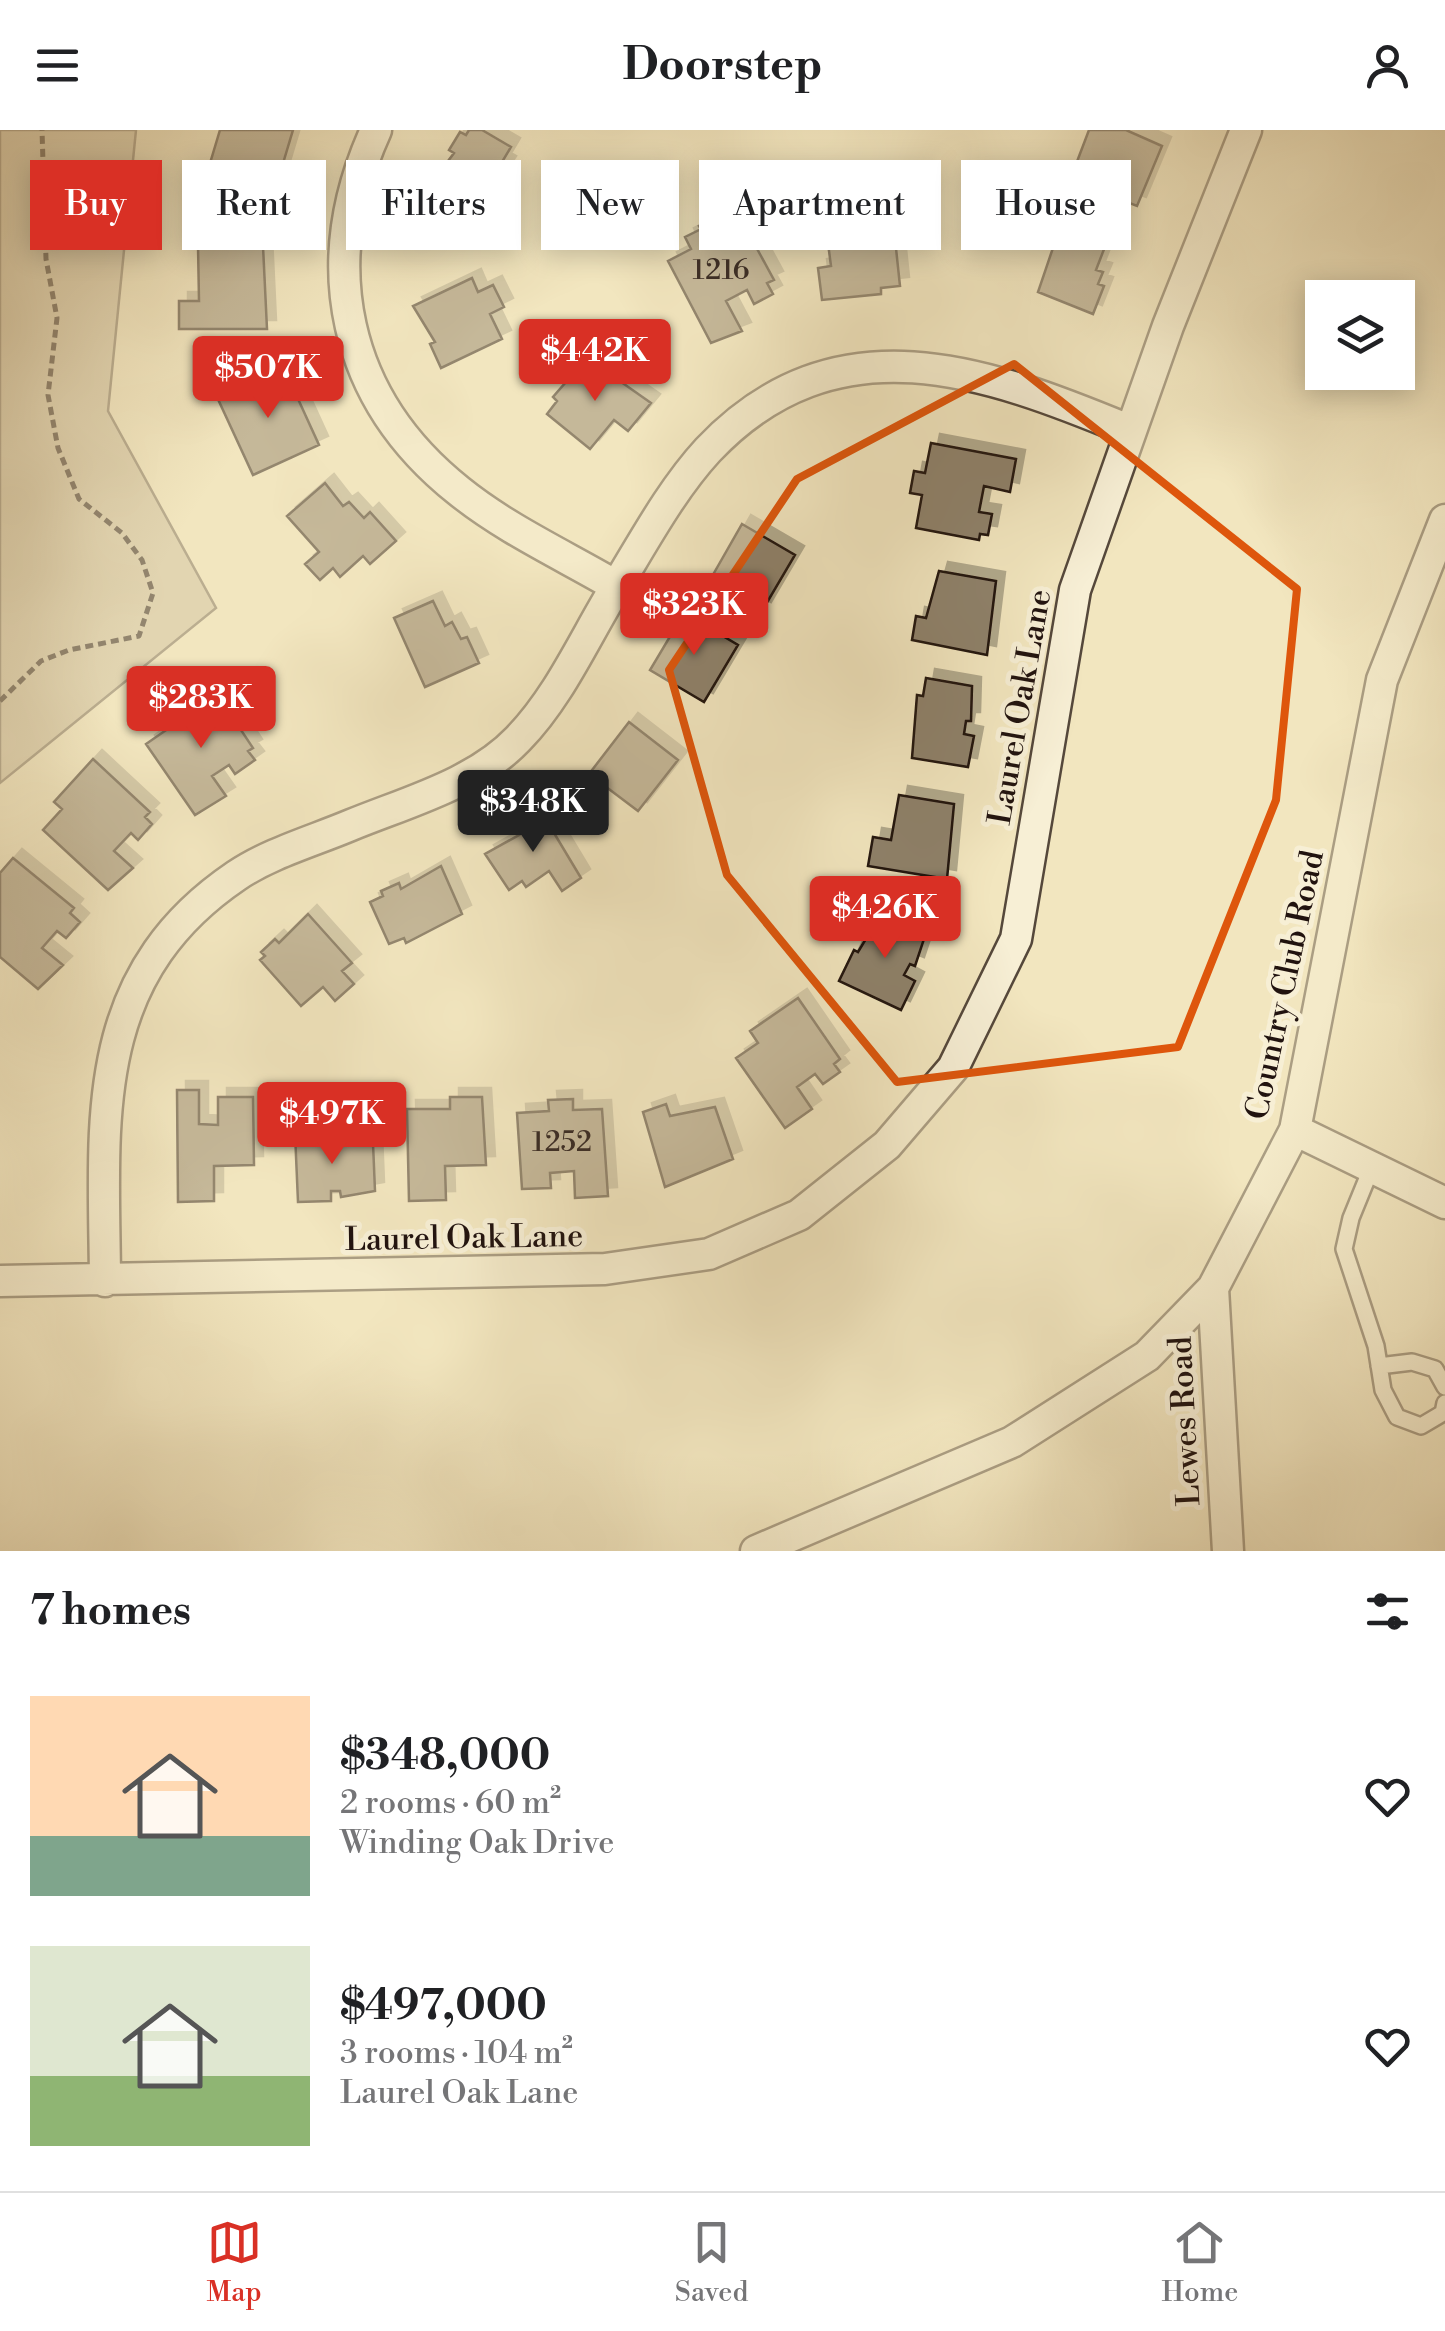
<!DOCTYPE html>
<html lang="en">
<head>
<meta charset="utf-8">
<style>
	:root { --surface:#fff; --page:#f2f2f2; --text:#202124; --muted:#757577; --line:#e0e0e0; --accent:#d93025 }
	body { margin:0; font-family:"Libre Bodoni",serif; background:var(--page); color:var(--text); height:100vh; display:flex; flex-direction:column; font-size:38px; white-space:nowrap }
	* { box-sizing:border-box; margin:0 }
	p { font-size:32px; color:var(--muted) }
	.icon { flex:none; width:55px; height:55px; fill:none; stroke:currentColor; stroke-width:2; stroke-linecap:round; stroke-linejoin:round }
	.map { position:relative; height:1421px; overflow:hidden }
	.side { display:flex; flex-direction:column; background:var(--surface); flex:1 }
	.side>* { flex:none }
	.top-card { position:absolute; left:30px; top:30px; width:1385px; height:90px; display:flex; gap:20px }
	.tools { position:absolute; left:1305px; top:150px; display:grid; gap:20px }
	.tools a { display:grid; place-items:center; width:110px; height:110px; border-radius:0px; background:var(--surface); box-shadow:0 5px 25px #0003; font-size:50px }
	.price { position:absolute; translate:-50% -85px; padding:0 22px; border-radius:10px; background:var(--accent); color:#fff; font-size:32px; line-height:65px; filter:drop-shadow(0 2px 5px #0008) }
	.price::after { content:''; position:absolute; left:50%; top:60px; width:30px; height:22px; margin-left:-15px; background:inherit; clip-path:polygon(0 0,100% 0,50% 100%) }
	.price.active { background:#222; color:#fff }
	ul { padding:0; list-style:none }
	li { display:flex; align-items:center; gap:30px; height:250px; padding:0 30px }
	li span { display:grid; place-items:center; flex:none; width:280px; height:200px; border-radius:0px; color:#555 }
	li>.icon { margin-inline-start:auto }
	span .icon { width:120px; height:120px; fill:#fffc; stroke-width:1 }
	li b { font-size:42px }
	h2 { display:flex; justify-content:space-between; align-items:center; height:120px; padding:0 30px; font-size:42px }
	.tag { padding:0 35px; border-radius:0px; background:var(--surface); box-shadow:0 5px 25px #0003; font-size:35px; line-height:90px }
	.tag.active { background:var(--accent); color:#fff }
	header { display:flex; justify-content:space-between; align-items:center; height:130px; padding:0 30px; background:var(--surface); font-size:45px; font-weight:700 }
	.tabs { display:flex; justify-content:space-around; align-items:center; height:140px; border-top:2px solid var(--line); background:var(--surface); font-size:28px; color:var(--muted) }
	.tabs a { display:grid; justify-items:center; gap:5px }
	.tabs .active { color:var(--accent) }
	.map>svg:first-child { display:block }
	.green { fill:#cec2a1; stroke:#786a58; stroke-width:2.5 }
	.building { fill:#8e816b; stroke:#21130f; stroke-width:2.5; filter:url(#shadow) }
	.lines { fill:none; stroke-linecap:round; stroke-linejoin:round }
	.service-casing { stroke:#55483b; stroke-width:20 }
	.minor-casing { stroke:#55483b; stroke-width:35 }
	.path { stroke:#21130f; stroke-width:5; stroke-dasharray:8 5; stroke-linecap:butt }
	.service { stroke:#f7efd5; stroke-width:15 }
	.minor { stroke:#f7efd5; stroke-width:30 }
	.marked { fill:none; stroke:#de560c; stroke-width:8; stroke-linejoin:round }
	.labels { text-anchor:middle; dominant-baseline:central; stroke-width:10; stroke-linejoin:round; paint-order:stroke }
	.number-label { font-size:28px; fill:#3c2e26 }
	.street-label { font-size:32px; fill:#21130f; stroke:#f7efd5 }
</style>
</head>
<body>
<header><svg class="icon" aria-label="menu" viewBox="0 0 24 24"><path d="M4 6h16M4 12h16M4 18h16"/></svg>Doorstep<svg class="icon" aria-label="person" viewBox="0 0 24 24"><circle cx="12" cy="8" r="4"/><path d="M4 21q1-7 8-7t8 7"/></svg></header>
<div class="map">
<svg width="1445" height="1421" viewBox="0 0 1445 1421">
	<defs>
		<filter id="shadow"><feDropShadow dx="9" dy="-9" stdDeviation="0" flood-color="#0004"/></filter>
	</defs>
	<rect width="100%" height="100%" fill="#f2e6bf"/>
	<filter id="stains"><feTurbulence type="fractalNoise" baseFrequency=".002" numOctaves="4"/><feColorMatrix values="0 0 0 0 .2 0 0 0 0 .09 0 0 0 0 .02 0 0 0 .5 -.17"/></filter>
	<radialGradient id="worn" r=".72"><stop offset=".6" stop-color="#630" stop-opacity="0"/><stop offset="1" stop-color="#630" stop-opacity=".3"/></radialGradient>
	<path class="green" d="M0,0h136l-28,281 108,197 -216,175z"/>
	<path class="building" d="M220,0h73l-21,70 -67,-20z
		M469,0h13l29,17 -9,15 5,3 -15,24 16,9 -11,18 -19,-11 -7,10 -43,-27 26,-35 -5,-3 11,-18 6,3z
		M1089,0h37l36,16 -25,60 -67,-26z
		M735,78l39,72 -7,3 6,11 -19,10 -7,-14 -21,11 16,30 -31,12 -43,-82 23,-12 -6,-12 16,-8 -2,-3z
		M893,90l7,66 -19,2v6l-59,6 -4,-32 13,-2 -5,-38z
		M1066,99l40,15 -10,26 7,2 -5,12 6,2 -11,28 -55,-22 17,-50 5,2z
		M198,115l65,1 4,83h-88v-28h20z
		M472,148l6,14 15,-7 11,22 -14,7 12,25 -61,29 -11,-24 5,-2 -22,-36z
		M587,228l64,45 -23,28 -14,-11 -24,29 -43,-35 10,-13 -4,-4z
		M283,236l36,79 -66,30 -36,-78z
		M931,313l85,16 -6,33 -26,-6 -5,26 13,2 -4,21 -8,-1 -1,6 -63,-12 6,-33 -12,-2 4,-22 11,2z
		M325,353l18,23 6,-4 15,16 6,-6 26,29 -26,23 -7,-8 -23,21 -7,-9 -13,12 -15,-16 14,-12 -32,-36z
		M742,394l53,31 -33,56 -52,-31z
		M939,441l57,10 -9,74 -75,-15 4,-24 10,2z
		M433,471l12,25 7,-4 9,17 6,-2 12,26 -54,24 -31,-69z
		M684,483l54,32 -34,57 -54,-32z
		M926,548l46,8 -1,35h-5l-2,13 10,2 -6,31 -56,-9 5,-63 6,1z
		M217,564l36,54 -5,3 7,9 -20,14 -6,-9 -17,11 14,20 -31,19 -49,-71 26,-18 -7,-9 18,-12 6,9z
		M629,592l49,38 -40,51 -49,-37z
		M93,629l57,53 -5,5 7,7 -14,16 -7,-7 -17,18 19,17 -25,22 -65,-60 19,-21 -8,-7z
		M899,665l55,9 -7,75 -79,-13 5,-29 18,3z
		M539,678l42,70 -19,13 -13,-20 -23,16 -4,-6 -13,9 -24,-36 34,-19 -6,-9z
		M13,728l61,50 -4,5 10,9 -14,16 -9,-7 -15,17 21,17 -25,24 -38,-32v-84z
		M441,736l21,48 -56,29 -2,-5 -15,6 -19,-42 13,-6 -2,-5 18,-8 2,6z
		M882,782l44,21 -11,33 -5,-2 -6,11 11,6 -14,29 -62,-29 15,-31 4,2z
		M308,784l44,49 -10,8 12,13 -19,17 -12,-14 -22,19 -41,-46 5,-4 -4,-4 14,-13 4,4z
		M798,868l42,61 -6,5 6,8 -17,12 -8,-10 -18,13 15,22 -27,19 -49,-70 22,-15 -8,-12z
		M177,960h22v34l19,1v-28h35l1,68 -40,1v35l-36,1z
		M450,967h32l4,68 -41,1 1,34 -37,1 -2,-92h43z
		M573,969v11l29,-1 6,87 -33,2 -1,-27 -24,2 1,15 -29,1 -5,-76 32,-2 -1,-11z
		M666,974l4,12 45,-9 18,52 -68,28 -22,-75z
		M331,1002v6l42,5 2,48 -34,6 -1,-6h-9v10l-33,1 -3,-69z"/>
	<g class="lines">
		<g class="service-casing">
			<path id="service" d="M1371,1039l-20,49 -7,31 32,97 7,44 14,27 24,9 22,-13 2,-10
				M1379,1236l33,-4 23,7 10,18"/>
		</g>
		<g class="minor-casing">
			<path id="minor" d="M376,0c-61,134 -34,268 83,361 47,38 106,65 157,95
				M1295,1000l150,73
				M0,1151l605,-12 104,-15 90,-39 88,-70 66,-77 63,-129 59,-349 93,-264 78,-196
				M105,1151c-1,-159 -19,-303 131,-405 34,-23 77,-35 115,-51 56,-23 124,-41 167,-86 42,-43 67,-102 98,-152 28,-46 56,-98 92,-137 128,-135 278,-79 423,-19
				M1213,1158l15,263
				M756,1421l256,-109 135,-86 66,-68 82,-158 87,-450 63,-160"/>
		</g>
		<path class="path" d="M0,571l41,-40 28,-11 70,-14 14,-43 -11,-33 -20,-27 -43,-34 -21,-51 -10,-53 9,-77 -11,-59 -4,-129"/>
		<use href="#service" class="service"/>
		<use href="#minor" class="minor"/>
	</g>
	<path d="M0 0H1445V1421H0ZM1014,234l283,225 -21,211 -98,247 -281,35 -170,-207 -58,-205 128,-191z" fill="#f2e6bf" fill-opacity=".55" fill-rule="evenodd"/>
	<path class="marked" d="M1014,234l283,225 -21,211 -98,247 -281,35 -170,-207 -58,-205 128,-191z"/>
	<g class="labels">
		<g class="number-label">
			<text x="721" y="140">1216</text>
			<text x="562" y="1012">1252</text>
		</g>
		<g class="street-label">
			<text transform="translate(1020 577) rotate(-80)">Laurel Oak Lane</text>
			<text transform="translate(1285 855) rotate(-78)">Country Club Road</text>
			<text transform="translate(464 1108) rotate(-1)">Laurel Oak Lane</text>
			<text transform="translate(1185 1291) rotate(-93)">Lewes Road</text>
		</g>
	</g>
	<rect width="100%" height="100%" filter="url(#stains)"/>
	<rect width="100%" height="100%" fill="url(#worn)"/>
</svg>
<div class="tools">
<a><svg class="icon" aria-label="layers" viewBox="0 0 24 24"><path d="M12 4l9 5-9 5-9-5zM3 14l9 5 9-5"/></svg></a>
</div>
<b class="price" style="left:595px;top:274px">$442K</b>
<b class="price" style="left:268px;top:291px">$507K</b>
<b class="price" style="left:694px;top:528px">$323K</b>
<b class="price" style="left:201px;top:621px">$283K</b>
<b class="price active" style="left:533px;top:725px">$348K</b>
<b class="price" style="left:885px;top:831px">$426K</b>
<b class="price" style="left:332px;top:1037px">$497K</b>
<div class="top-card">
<a class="tag active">Buy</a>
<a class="tag">Rent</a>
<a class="tag">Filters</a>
<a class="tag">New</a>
<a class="tag">Apartment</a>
<a class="tag">House</a>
</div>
</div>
<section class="side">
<h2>7 homes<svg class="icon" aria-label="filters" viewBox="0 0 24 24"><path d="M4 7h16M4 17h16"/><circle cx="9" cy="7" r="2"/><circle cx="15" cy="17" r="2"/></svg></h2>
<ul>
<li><span style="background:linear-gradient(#ffd9b3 70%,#7fa58c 0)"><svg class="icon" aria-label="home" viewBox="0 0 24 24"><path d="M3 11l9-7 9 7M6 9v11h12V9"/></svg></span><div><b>$348,000</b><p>2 rooms · 60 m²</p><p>Winding Oak Drive</p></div><svg class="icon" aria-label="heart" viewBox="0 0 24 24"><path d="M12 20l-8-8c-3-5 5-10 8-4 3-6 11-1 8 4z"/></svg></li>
<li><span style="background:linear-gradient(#dfe7d0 65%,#8fb573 0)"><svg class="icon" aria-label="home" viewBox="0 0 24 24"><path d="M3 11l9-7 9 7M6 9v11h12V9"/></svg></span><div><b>$497,000</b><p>3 rooms · 104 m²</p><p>Laurel Oak Lane</p></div><svg class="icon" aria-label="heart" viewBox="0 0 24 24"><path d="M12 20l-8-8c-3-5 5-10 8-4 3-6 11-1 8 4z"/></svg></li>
</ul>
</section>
<nav class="tabs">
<a class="active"><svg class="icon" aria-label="map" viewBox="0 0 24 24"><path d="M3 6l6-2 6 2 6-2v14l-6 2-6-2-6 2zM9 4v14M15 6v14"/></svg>Map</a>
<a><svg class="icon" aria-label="saved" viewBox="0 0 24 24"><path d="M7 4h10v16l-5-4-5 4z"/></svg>Saved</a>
<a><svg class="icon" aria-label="home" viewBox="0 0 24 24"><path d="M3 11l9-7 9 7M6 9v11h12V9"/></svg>Home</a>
</nav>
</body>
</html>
